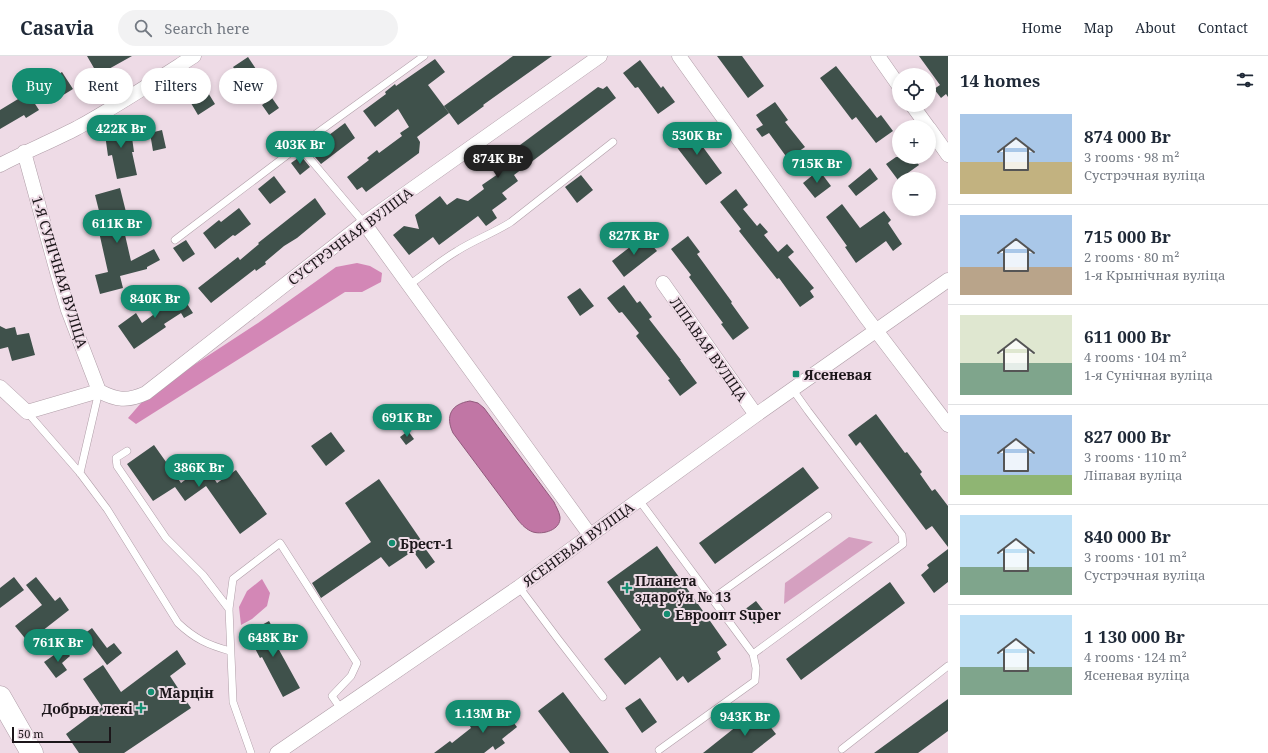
<!DOCTYPE html>
<html lang="en">
<head>
<meta charset="utf-8">
<style>
	:root { --surface:#fff; --page:#f2f2f3; --text:#1f2937; --muted:#747a83; --line:#e0e1e3; --accent:#148d71 }
	body { margin:0; font-family:"Noto Serif",serif; background:var(--page); color:var(--text); height:100vh; display:flex; flex-direction:column; font-size:15px; white-space:nowrap }
	* { box-sizing:border-box; margin:0 }
	p { font-size:13px; color:var(--muted) }
	.icon { flex:none; width:22px; height:22px; fill:none; stroke:currentColor; stroke-width:2; stroke-linecap:round; stroke-linejoin:round }
	.map { position:relative; flex:1; overflow:hidden }
	.drawer { display:flex; flex-direction:column; background:var(--surface); width:320px }
	.drawer>* { flex:none }
	.banner { position:absolute; left:12px; top:12px; width:380px; height:36px; display:flex; gap:8px }
	.buttons { position:absolute; left:892px; top:12px; display:grid; gap:8px }
	.buttons a { display:grid; place-items:center; width:44px; height:44px; border-radius:50%; background:var(--surface); box-shadow:0 2px 6px #0003; font-size:20px }
	.scale { position:absolute; left:12px; bottom:10px; width:99px; box-sizing:border-box; padding-left:4px; border:2px solid #1c161a; border-top:0; font-size:11px; line-height:14px; white-space:nowrap; color:#1c161a; -webkit-text-stroke:3px #eedbe6; paint-order:stroke }
	.price { position:absolute; translate:-50% -34px; padding:0 9px; border-radius:14px; background:var(--accent); color:#fff; font-size:13px; line-height:26px; filter:drop-shadow(0 1px 2px #0008) }
	.price::after { content:''; position:absolute; left:50%; top:24px; width:12px; height:9px; margin-left:-6px; background:inherit; clip-path:polygon(0 0,100% 0,50% 100%) }
	.price.selected { background:#222; color:#fff }
	ul { padding:0; list-style:none }
	li { display:flex; align-items:center; gap:12px; height:100px; padding:0 12px }
	li+li { border-top:1px solid var(--line) }
	li span { display:grid; place-items:center; flex:none; width:112px; height:80px; border-radius:0px; color:#555 }
	li>.icon { margin-inline-start:auto }
	span .icon { width:48px; height:48px; fill:#fffc; stroke-width:1 }
	li b { font-size:17px }
	h2 { display:flex; justify-content:space-between; align-items:center; height:48px; padding:0 12px; font-size:17px }
	.pill { padding:0 14px; border-radius:18px; background:var(--surface); box-shadow:0 2px 6px #0003; font-size:14px; line-height:36px }
	.pill.selected { background:var(--accent); color:#fff }
	header { display:flex; align-items:center; gap:24px; box-sizing:border-box; height:56px; padding:0 20px; background:var(--surface); border-bottom:1px solid var(--line) }
	header strong { font-size:19px }
	nav { display:flex; gap:22px; margin-inline-start:auto; font-size:14px }
	.search { width:280px; height:36px; background:var(--page); display:flex; align-items:center; gap:10px; box-sizing:border-box; padding:0 14px; border-radius:22px; color:var(--muted); font-size:15px }
	main { display:flex; flex:1; min-height:0 }
	.map>svg:first-child { display:block }
	.green { fill:#d5a0c0 }
	.forest { fill:#d387b6 }
	.water { fill:#c176a5; stroke:#90597b }
	.building { fill:#3f514b }
	.lines { fill:none; stroke-linecap:round; stroke-linejoin:round }
	.lane-casing { stroke:#b09ea8; stroke-width:8 }
	.street-casing { stroke:#b09ea8; stroke-width:15 }
	.primary-casing { stroke:#b09ea8; stroke-width:23 }
	.lane { stroke:#fff; stroke-width:7 }
	.street { stroke:#fff; stroke-width:14 }
	.primary { stroke:#fff; stroke-width:22 }
	.poi-dot { fill:#148d71; stroke:#eedbe6; stroke-width:1.5 }
	.labels { text-anchor:middle; dominant-baseline:central; stroke-width:4; stroke-linejoin:round; paint-order:stroke }
	.street-label { font-size:14px; fill:#1c161a; stroke:#eedbe6 }
	.poi-label { font-size:14px; font-weight:bold; fill:#1c161a; stroke:#eedbe6; text-anchor:start }
</style>
</head>
<body>
<header>
<strong>Casavia</strong>
<div class="search"><svg class="icon" aria-label="search" viewBox="0 0 24 24"><circle cx="10" cy="10" r="6"/><path d="M15 15l6 6"/></svg>Search here</div>
<nav><a>Home</a><a>Map</a><a>About</a><a>Contact</a></nav>
</header>
<main>
<div class="map">
<svg width="948" height="697" viewBox="0 0 948 697">
	<rect width="100%" height="100%" fill="#eedbe6"/>
	<path class="green" d="M849,481l24,5 -89,62 1,-21z"/>
	<path class="forest" d="M357,207l13,3 12,7 -1,9 -19,10h-17l-209,132 -8,-6 20,-23 110,-72 78,-56z
		M262,523l8,14 -3,13 -15,13 -11,6 -2,-18 8,-16z"/>
	<path class="water" d="M470,345l8,2 6,5 70,94c2,5 5,9 6,15 1,13 -17,18 -27,15 -6,-2 -11,-7 -15,-12l-65,-87c-8,-17 -2,-29 17,-32z"/>
	<path class="building" d="M87,0h45l-34,19z
		M513,0h39l-69,49 1,1 -26,19 -14,-19z
		M717,0h25l22,30 -16,12z
		M919,0h29v41l-2,-3 -5,4 -7,-9 6,-4z
		M248,1l12,18 -15,10 -12,-18z
		M435,3l10,13 -17,13 21,28 -32,24 3,5 -1,11 -53,39 -4,-5 -5,3 -10,-13 22,-17 -2,-2 10,-8 2,3 23,-17 -2,-3 9,-6 -11,-18 -23,18 -12,-16 23,-17 -1,-2 10,-8 1,2z
		M640,4l21,28 2,-2 12,16 -17,12 -20,-27 -3,1 -12,-15z
		M836,10l41,52 4,-3 12,16 -17,12 -20,-26 -4,3 -32,-42z
		M62,16l11,17 -13,8 -11,-17z
		M202,27l13,21 -17,11 -13,-22z
		M607,30l9,12 -102,77 4,6 -16,12 5,6 -15,11 5,8 -11,8 -8,-10 -39,29 -6,-8 -24,18 -16,-20 11,-9 15,3 -4,-14 25,-19 7,9 10,-7 11,3 16,-12 -2,-4 16,-11 -5,-6 21,-14 -2,-3 86,-64 5,2z
		M28,37l11,17 -13,8 -2,-3 -24,14v-19z
		M272,42l7,10 -10,7 -7,-10z
		M775,46l13,18 -3,2 20,25 -17,12 -19,-26 -7,4 -6,-8 7,-4 -7,-10z
		M130,67l4,29h-2l5,23 -20,4 -5,-24 -4,1 -4,-29z
		M345,67l10,15 -34,26 -12,-14z
		M689,72l33,45 -16,12 -34,-44z
		M162,74l4,18 -13,3 -3,-18z
		M301,100l9,11 -10,8 -9,-12z
		M896,101h17l6,8 -21,15 -12,-16z
		M870,112l8,11 -22,17 -8,-10z
		M819,114l12,16 -16,12 -12,-15z
		M581,119l12,15 -16,13 -12,-16z
		M274,120l12,16 -16,12 -12,-15z
		M120,132l6,24 -6,1 11,48 23,-12 6,11 -13,7v2l-27,7 3,12 -23,6 -5,-19 13,-3 -9,-40 5,-1 -9,-36z
		M736,133l12,16 -5,4 14,17 3,-3 8,9 -4,3 14,17 9,-8 7,8 -6,5 26,31 -4,3 4,6 -14,10 -21,-29 -2,1 -38,-48 2,-2 -21,-27z
		M315,142l11,16 -29,24 -13,8 -19,16 1,2 -10,7 -1,-2 -44,34 -13,-15 40,-31 2,3 19,-16 -1,-1z
		M842,148l18,24 24,-17 7,9 -3,3 14,21 -9,7 -7,-10 -30,22 -11,-16 2,-1 -21,-29z
		M239,152l12,16 -16,12 -2,-1 -18,14 -12,-16 16,-13 2,2z
		M644,180l13,15 -33,26 -12,-16z
		M688,180l12,16 -3,2 35,48 -1,1 18,25 -16,12 -12,-16 2,-1 -34,-46 2,-2 -20,-26z
		M186,184l9,14 -12,8 -10,-14z
		M175,229l18,28 -9,5 -3,-5 -17,11 2,3 -32,22 -16,-23 18,-13 6,10 26,-19 -7,-10z
		M624,229l13,18 3,-2 12,16 -3,2 32,41h-1l17,23 -17,13 -12,-16 2,-1 -34,-43 3,-3 -17,-21 -3,1 -12,-15z
		M580,232l14,18 -14,10 -13,-19z
		M0,270l6,3 9,-2 2,8 12,-2 6,22 -23,6 -4,-14 -8,2z
		M876,358l29,39 2,-1 15,20 -2,2 12,17 3,-2 13,17v41l-16,-21 -6,4 -66,-88 -4,4 -8,-11z
		M408,375l6,8 -8,6 -6,-8z
		M331,376l14,19 -19,15 -15,-20z
		M154,389l27,38 24,-18 12,18 19,-13 31,44 -27,20 -34,-48 -21,15 -10,-14 -22,14 -26,-37z
		M803,411l16,21 -104,76 -16,-21z
		M379,423l44,64 -1,1 13,18 -9,7 -13,-18 -24,16 -8,-10 -60,41 -9,-15 59,-41 -26,-39z
		M657,490l70,99 -10,7 4,7 -33,24 -5,-7 -6,5 -17,-24 -35,28 -21,-26 37,-29 -34,-48z
		M948,493v33l-14,11 -13,-18 8,-7 -2,-3z
		M14,521l10,13 -24,18v-20z
		M36,521l19,24 5,-4 9,13 -41,32 -13,-16 27,-21 -16,-20z
		M890,526l15,21 -104,77 -15,-21z
		M756,545l11,14 -13,9 -10,-14z
		M269,565l13,24 -4,3 22,40 -17,9 -21,-40 -2,1 -13,-25z
		M92,572l15,20 7,-5 8,10 -15,12 -23,-31z
		M64,592l6,8 -8,7 5,7 -11,8 -12,-16z
		M177,594l9,14 -16,12 21,32 -67,45h-45l-13,-19 36,-27 -19,-28 20,-14 18,27z
		M563,636l46,61h-39l-32,-42z
		M640,642l17,24 -15,11 -17,-25z
		M948,643v32l-30,22h-44z
		M500,649l17,22 -15,12 3,4 -10,7 -2,-4 -9,7h-50l16,-12 2,2 19,-15 -1,-2 19,-15 2,2z
		M757,654l19,24 -24,19h-49z"/>
	<g class="lines">
		<g class="lane-casing">
			<path id="lane" d="M299,90l65,77
				M175,184l124,-94 125,-90
				M409,229c16,-11 31,-24 48,-34 17,-11 37,-18 54,-29l102,-80
				M27,356l53,61 27,36 71,114c17,16 30,22 52,28
				M127,395l-11,7 1,8 49,72 37,37 26,34
				M80,417l19,-82
				M639,444l114,154 150,-110 -1,-9 -94,-124 -15,-21
				M519,531l39,52 45,58
				M712,543l116,-83
				M842,693l106,-83
				M659,694l96,-69 1,-13 -3,-14
				M251,697l-18,-51 -4,-93 4,-30 47,-36 77,120 -6,13 -19,20 9,13"/>
		</g>
		<g class="street-casing">
			<path id="street" d="M679,0l186,260 83,109
				M878,0l21,30
				M912,49l16,22
				M929,72l19,27
				M24,96l36,131 8,27 31,81
				M0,109c25,-13 52,-24 77,-37 40,-22 78,-47 117,-72
				M364,167l226,312
				M663,227l93,132
				M0,331l27,25 72,-21
				M99,335c17,9 28,11 47,2l218,-170 236,-167
				M277,697l242,-166 237,-172 192,-135"/>
		</g>
		<g class="primary-casing">
			<path id="primary" d="M0,641l32,56"/>
		</g>
		<use href="#lane" class="lane"/>
		<use href="#street" class="street"/>
		<use href="#primary" class="primary"/>
	</g>
	<g class="poi-dot">
		<rect x="792" y="314" width="8" height="8" rx="2"/>
		<circle cx="392" cy="487" r="4"/>
		<path d="M625 526h4v4h4v4h-4v4h-4v-4h-4v-4h4z"/>
		<circle cx="667" cy="558" r="4"/>
		<circle cx="151" cy="636" r="4"/>
		<path d="M139 646h4v4h4v4h-4v4h-4v-4h-4v-4h4z"/>
	</g>
	<g class="labels">
		<g class="street-label">
			<text transform="translate(350 180) rotate(-37)">СУСТРЭЧНАЯ ВУЛІЦА</text>
			<text transform="translate(60 216) rotate(73)">1-Я СУНІЧНАЯ ВУЛІЦА</text>
			<text transform="translate(709 293) rotate(55)">ЛІПАВАЯ ВУЛІЦА</text>
			<text transform="translate(578 488) rotate(-36)">ЯСЕНЕВАЯ ВУЛІЦА</text>
		</g>
		<g class="poi-label">
			<text x="804" y="318">Ясеневая</text>
			<text x="400" y="487">Брест-1</text>
			<text x="635" y="524">Планета<tspan x="635" dy="16">здароўя № 13</tspan></text>
			<text x="675" y="558">Евроопт Super</text>
			<text x="159" y="636">Марцін</text>
			<text x="133" y="652" text-anchor="end">Добрыя лекі</text>
		</g>
	</g>
</svg>
<div class="buttons">
<a><svg class="icon" aria-label="locate" viewBox="0 0 24 24"><circle cx="12" cy="12" r="6"/><path d="M12 2v4M12 18v4M2 12h4M18 12h4"/></svg></a>
<a>+</a>
<a>−</a>
</div>
<div class="scale">50 m</div>
<b class="price" style="left:121px;top:93px">422K Br</b>
<b class="price" style="left:697px;top:100px">530K Br</b>
<b class="price" style="left:300px;top:109px">403K Br</b>
<b class="price selected" style="left:498px;top:123px">874K Br</b>
<b class="price" style="left:817px;top:128px">715K Br</b>
<b class="price" style="left:117px;top:188px">611K Br</b>
<b class="price" style="left:634px;top:200px">827K Br</b>
<b class="price" style="left:155px;top:263px">840K Br</b>
<b class="price" style="left:407px;top:382px">691K Br</b>
<b class="price" style="left:199px;top:432px">386K Br</b>
<b class="price" style="left:273px;top:602px">648K Br</b>
<b class="price" style="left:58px;top:607px">761K Br</b>
<b class="price" style="left:483px;top:678px">1.13M Br</b>
<b class="price" style="left:745px;top:681px">943K Br</b>
<div class="banner">
<a class="pill selected">Buy</a>
<a class="pill">Rent</a>
<a class="pill">Filters</a>
<a class="pill">New</a>
</div>
</div>
<section class="drawer">
<h2>14 homes<svg class="icon" aria-label="filters" viewBox="0 0 24 24"><path d="M4 7h16M4 17h16"/><circle cx="9" cy="7" r="2"/><circle cx="15" cy="17" r="2"/></svg></h2>
<ul>
<li><span style="background:linear-gradient(#a9c7e8 60%,#c2b280 0)"><svg class="icon" aria-label="home" viewBox="0 0 24 24"><path d="M3 11l9-7 9 7M6 9v11h12V9"/></svg></span><div><b>874 000 Br</b><p>3 rooms · 98 m²</p><p>Сустрэчная вуліца</p></div></li>
<li><span style="background:linear-gradient(#a9c7e8 65%,#b9a48a 0)"><svg class="icon" aria-label="home" viewBox="0 0 24 24"><path d="M3 11l9-7 9 7M6 9v11h12V9"/></svg></span><div><b>715 000 Br</b><p>2 rooms · 80 m²</p><p>1-я Крынічная вуліца</p></div></li>
<li><span style="background:linear-gradient(#dfe7d0 60%,#7fa58c 0)"><svg class="icon" aria-label="home" viewBox="0 0 24 24"><path d="M3 11l9-7 9 7M6 9v11h12V9"/></svg></span><div><b>611 000 Br</b><p>4 rooms · 104 m²</p><p>1-я Сунічная вуліца</p></div></li>
<li><span style="background:linear-gradient(#a9c7e8 75%,#8fb573 0)"><svg class="icon" aria-label="home" viewBox="0 0 24 24"><path d="M3 11l9-7 9 7M6 9v11h12V9"/></svg></span><div><b>827 000 Br</b><p>3 rooms · 110 m²</p><p>Ліпавая вуліца</p></div></li>
<li><span style="background:linear-gradient(#bfe0f5 65%,#7fa58c 0)"><svg class="icon" aria-label="home" viewBox="0 0 24 24"><path d="M3 11l9-7 9 7M6 9v11h12V9"/></svg></span><div><b>840 000 Br</b><p>3 rooms · 101 m²</p><p>Сустрэчная вуліца</p></div></li>
<li><span style="background:linear-gradient(#bfe0f5 65%,#7fa58c 0)"><svg class="icon" aria-label="home" viewBox="0 0 24 24"><path d="M3 11l9-7 9 7M6 9v11h12V9"/></svg></span><div><b>1 130 000 Br</b><p>4 rooms · 124 m²</p><p>Ясеневая вуліца</p></div></li>
</ul>
</section>
</main>
</body>
</html>
